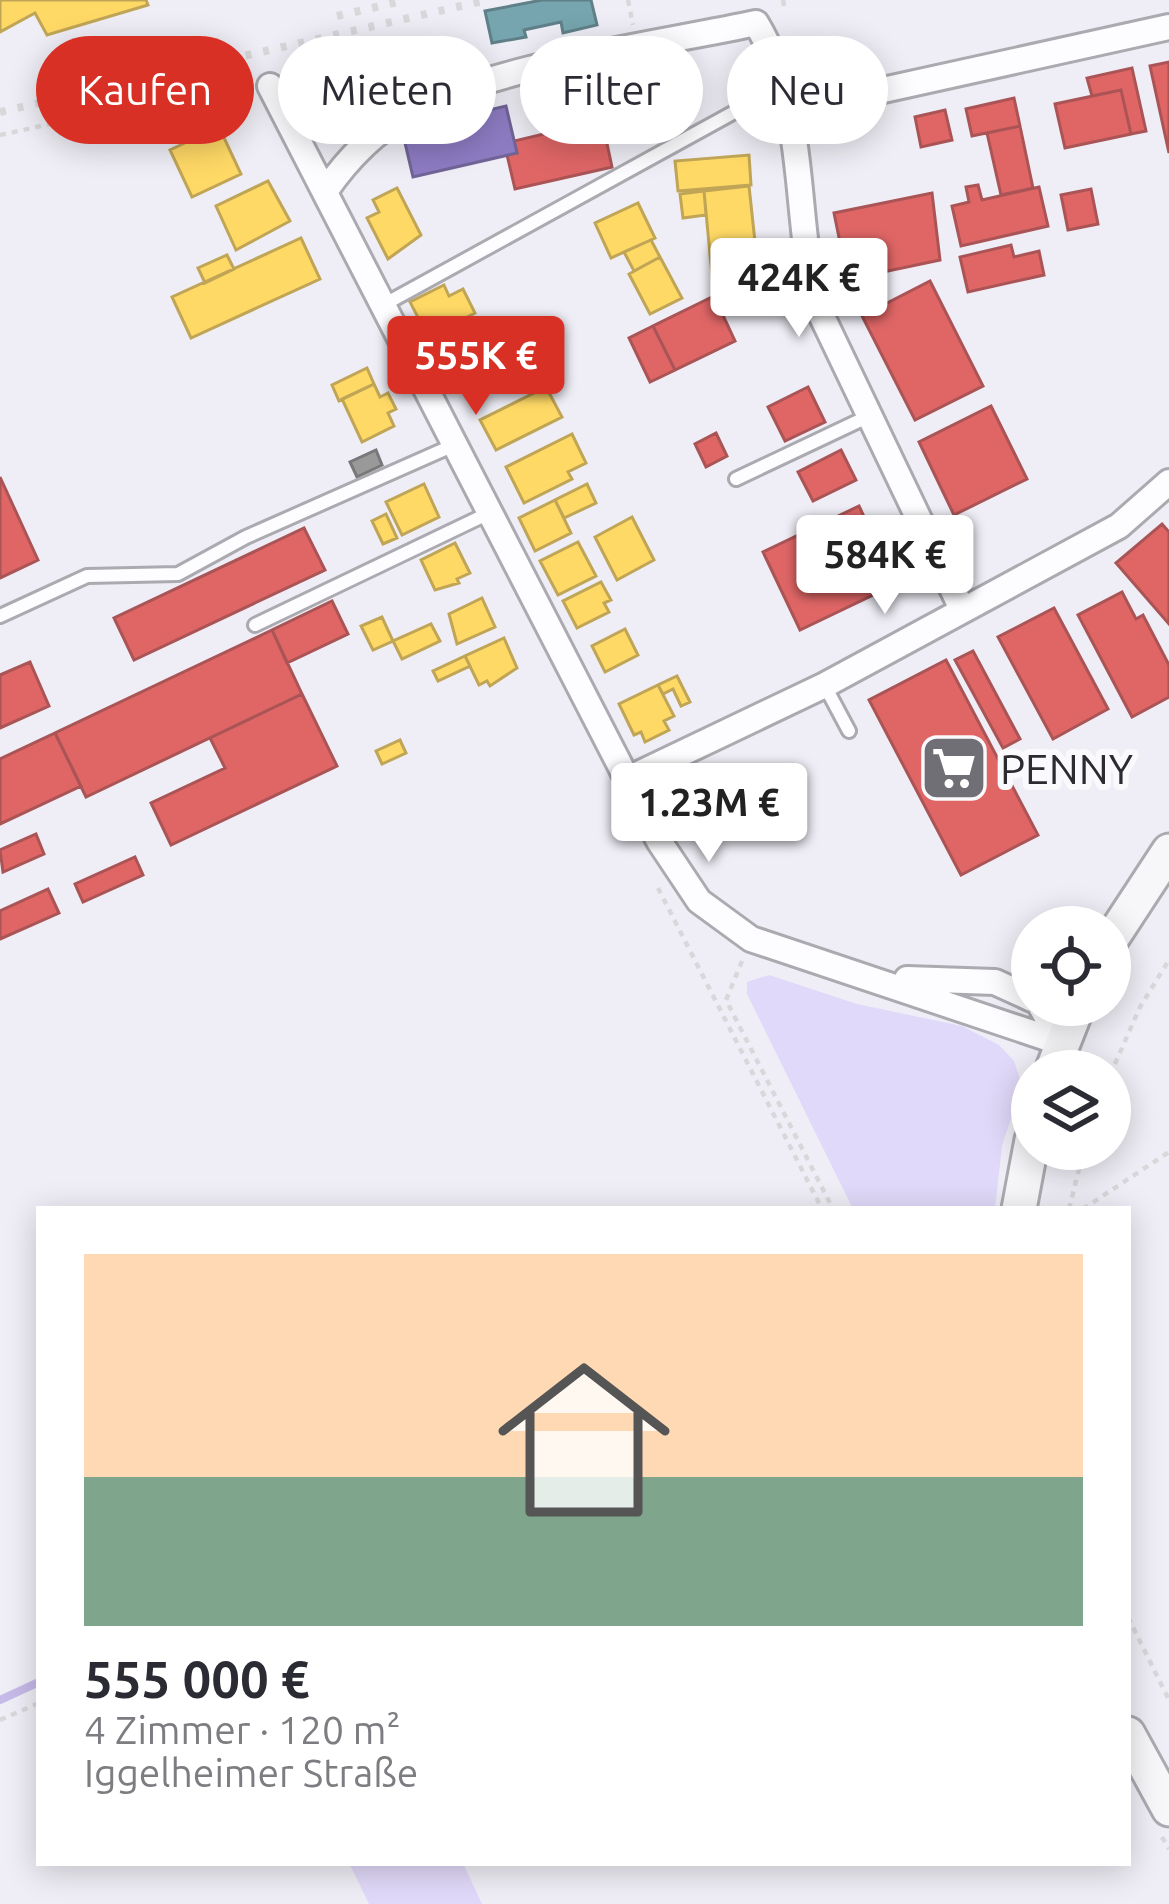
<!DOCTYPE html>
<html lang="de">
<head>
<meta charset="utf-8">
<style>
	:root { --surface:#fff; --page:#f2f2f3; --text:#2b2b33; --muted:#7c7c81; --line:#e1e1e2; --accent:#d93025 }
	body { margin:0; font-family:Ubuntu,sans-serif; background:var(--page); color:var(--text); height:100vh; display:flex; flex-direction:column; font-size:45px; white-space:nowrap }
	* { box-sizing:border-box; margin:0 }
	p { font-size:39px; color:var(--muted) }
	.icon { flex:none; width:66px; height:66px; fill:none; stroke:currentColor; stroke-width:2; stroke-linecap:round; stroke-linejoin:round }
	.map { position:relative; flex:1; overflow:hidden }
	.side { position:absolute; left:36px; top:1206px; width:1095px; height:660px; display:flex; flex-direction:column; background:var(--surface); border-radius:0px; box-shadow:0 6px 30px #0003 }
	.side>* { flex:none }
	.top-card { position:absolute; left:36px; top:36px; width:1098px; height:108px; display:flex; gap:24px }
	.fabs { position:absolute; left:1011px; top:906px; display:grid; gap:24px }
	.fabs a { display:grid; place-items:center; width:120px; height:120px; border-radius:50%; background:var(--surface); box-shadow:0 6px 30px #0003; font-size:60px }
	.price { position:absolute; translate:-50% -102px; padding:0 27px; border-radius:12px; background:#fff; color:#222; font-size:39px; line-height:78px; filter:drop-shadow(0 3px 6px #0008) }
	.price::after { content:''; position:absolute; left:50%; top:72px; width:36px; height:27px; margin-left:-18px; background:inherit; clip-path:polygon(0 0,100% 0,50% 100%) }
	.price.selected { background:var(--accent); color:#fff }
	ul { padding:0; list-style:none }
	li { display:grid; align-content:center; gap:24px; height:636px; padding:0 48px }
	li+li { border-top:3px solid var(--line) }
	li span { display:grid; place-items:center; height:372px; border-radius:0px; color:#555 }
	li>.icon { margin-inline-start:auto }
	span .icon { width:216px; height:216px; fill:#fffc; stroke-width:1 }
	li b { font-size:51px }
	.tag { padding:0 42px; border-radius:54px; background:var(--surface); box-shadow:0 6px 30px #0003; font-size:42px; line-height:108px }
	.tag.selected { background:var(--accent); color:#fff }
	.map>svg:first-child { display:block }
	.green { fill:#e1d9f9 }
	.homes { fill:#ffd966; stroke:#c0a556; stroke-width:3 }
	.shops { fill:#e06666; stroke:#aa5456; stroke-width:3 }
	.offices { fill:#8e7cc3; stroke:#716497; stroke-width:3 }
	.public { fill:#76a5af; stroke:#608089; stroke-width:3 }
	.industry { fill:#999; stroke:#78787a; stroke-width:3 }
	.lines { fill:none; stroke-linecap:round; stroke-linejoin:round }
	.stream { stroke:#c6bae9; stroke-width:8 }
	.service-casing { stroke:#abaab0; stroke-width:18 }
	.minor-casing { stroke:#abaab0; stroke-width:30 }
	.secondary-casing { stroke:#abaab0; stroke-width:39 }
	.path { stroke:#d8d8db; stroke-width:4.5; stroke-dasharray:6 6; stroke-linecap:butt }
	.service { stroke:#fdfcfe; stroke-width:12 }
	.minor { stroke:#fdfcfe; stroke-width:24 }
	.secondary { stroke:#f7f6f9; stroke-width:33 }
	.rail { stroke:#d8d8db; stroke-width:8; stroke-dasharray:6 12; stroke-linecap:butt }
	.labels { text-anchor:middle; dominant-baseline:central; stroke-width:12; stroke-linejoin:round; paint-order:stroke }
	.poi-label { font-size:42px; fill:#2c2b31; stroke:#faf9fc; text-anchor:start }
</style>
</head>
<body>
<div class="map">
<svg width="1169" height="1904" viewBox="0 0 1169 1904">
	<rect width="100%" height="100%" fill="#efeef6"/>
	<path class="green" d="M769,975l88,29 105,22 37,19 15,16 8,24 -20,61 -7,63h-142l-106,-215v-12z
		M349,1863h114l19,41h-113z"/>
	<path class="homes" d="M0,0h146l2,5 -101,30 -12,-22 -35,19z
		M219,127l22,47 -49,23 -22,-47z
		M749,155l2,30 -73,6 -3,-30z
		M268,181l22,40 -54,29 -20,-44z
		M749,186l7,65 -46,4 -6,-64z
		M397,188l24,47 -33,24 -21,-41 12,-6 -6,-12z
		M704,191l2,24 -23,3 -3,-24z
		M638,203l17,35 -44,20 -16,-35z
		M301,238l19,41 -129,59 -19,-41z
		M651,240l9,17 -26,14 -10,-19z
		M754,251l2,12 -43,19 -3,-27z
		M227,255l7,14 -29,14 -7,-15z
		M660,257l22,41 -32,16 -21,-40z
		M444,285l5,11 14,-7 12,24 -47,24 -18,-35z
		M507,326l19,37 -60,26 -13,-27z
		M367,368l7,16 -35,17 -7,-16z
		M374,384l6,13 8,-4 8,16 -8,4 6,13 -32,16 -20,-43z
		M546,387l16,30 -66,33 -16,-30z
		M572,434l14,29 -18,9 4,7 -48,24 -18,-36z
		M424,484l15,33 -37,18 -16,-33z
		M587,484l9,19 -32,15 -9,-18z
		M555,500l16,33 -36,18 -16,-33z
		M386,514l11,24 -14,6 -11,-23z
		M632,517l22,43 -37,20 -22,-43z
		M578,542l18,34 -38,19 -18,-34z
		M455,543l15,30 -13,6 2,4 -24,7 -14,-30z
		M601,582l10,18 -7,3 5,9 -32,16 -14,-27z
		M482,598l13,29 -38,17 -8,-30z
		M382,617l11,24 -20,9 -12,-24z
		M431,624l9,17 -38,18 -9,-18z
		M625,629l13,26 -33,17 -13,-26z
		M504,638l13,30 -27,18 -3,-5 -8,4 -14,-29z
		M465,656l5,10 -32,15 -5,-10z
		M677,676l13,26 -9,4 -8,-17 -10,5 -5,-9z
		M658,685l16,31 -10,5 5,9 -24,12 -4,-10 -7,3 -15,-31z
		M400,740l6,13 -24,11 -6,-13z"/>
	<path class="shops" d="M1169,62v91l-19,-87z
		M1132,68l14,63 -15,3 -10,-44 -29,6 -5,-18z
		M1121,90l10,44 -66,14 -10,-44z
		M1014,98l6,28 -48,10 -6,-27z
		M945,110l7,30 -31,7 -6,-30z
		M594,122l3,14 8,-2 7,33 -97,22 -8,-34 10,-2 -3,-12z
		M1020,126l13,62 -32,7 -14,-62z
		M978,185l4,15 57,-13 9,39 -87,20 -9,-40 17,-4 -3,-15z
		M1091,189l7,35 -30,6 -7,-35z
		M932,193l8,67 -71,15 -2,-13 -22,5 -11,-54z
		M1011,245l3,12 25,-6 5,24 -76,17 -8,-35z
		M930,281l53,105 -68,34 -53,-104z
		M714,296l21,45 -60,29 -22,-44z
		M653,326l22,44 -25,12 -21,-44z
		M808,387l17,35 -40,19 -17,-34z
		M991,406l36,73 -73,36 -35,-73z
		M716,433l11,23 -21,11 -11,-23z
		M841,450l15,30 -43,21 -15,-29z
		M0,477l38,83 -38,18z
		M859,506l37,78 -96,46 -37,-78z
		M1162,524l7,8v92l-53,-61z
		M304,528l21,42 -191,90 -20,-42z
		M1122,592l14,27 7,-4 26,50v32l-37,20 -54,-102z
		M332,601l16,33 -61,29 -15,-33z
		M1054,608l54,101 -55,30 -55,-102z
		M272,630l30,64 -216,103 -31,-64z
		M973,651l47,88 -17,9 -48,-88z
		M946,660l92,175 -77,40 -92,-175z
		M30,662l19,44 -49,22v-53z
		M302,694l35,72 -166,79 -20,-42 74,-35 -15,-30z
		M55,733l26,53 -81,38v-65z
		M36,834l8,20 -41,18 -3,-22z
		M135,857l8,18 -60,27 -8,-18z
		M48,889l11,24 -59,26v-28z"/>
	<path class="offices" d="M677,68l20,15 1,18 -11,13 -90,22 -11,-49z
		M506,106l11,47 -104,24 -11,-47z"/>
	<path class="public" d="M542,0h49l6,25 -34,8 -2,-11 -37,8 2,7 -34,6 -7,-32z"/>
	<path class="industry" d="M376,450l6,15 -25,12 -7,-15z"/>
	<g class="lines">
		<path class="stream" d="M0,1700l39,-18"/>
		<g class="service-casing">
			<path id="service" d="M385,304l364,-200 38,-11
				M736,479l131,-62
				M0,616l87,-40 91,-2 68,-37 208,-92
				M255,625l234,-112
				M825,686l24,45"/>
		</g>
		<g class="minor-casing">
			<path id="minor" d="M270,86l389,755 40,60 52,38 311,104
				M794,123l71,-29 304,-67
				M326,190c21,-30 48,-58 80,-76 82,-48 253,-70 350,-91 52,86 37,186 60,281l146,305
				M628,779l197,-94 294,-159 50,-44
				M907,979l88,3 37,17
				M1040,1005l22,38"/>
		</g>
		<g class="secondary-casing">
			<path id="secondary" d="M1110,941l59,-90
				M1052,1071l26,-66
				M1019,1209l13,-69
				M1128,1734l41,75"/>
		</g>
		<path class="path" d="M628,0l5,25
			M783,0l2,11
			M311,112l126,-55 18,6
			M0,135l247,-54
			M682,831l37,-16
			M658,888l164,321
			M742,961l-16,39 107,209
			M1110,1075l30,-68 29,-47
			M1069,1209l15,-60
			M1083,1209l86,-57
			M1128,1617l41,83
			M0,1720l39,-17
			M1162,1837l7,12"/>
		<use href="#service" class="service"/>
		<use href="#minor" class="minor"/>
		<use href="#secondary" class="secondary"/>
		<path class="rail" d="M337,16l70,-16
			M0,112l487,-112"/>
	</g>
	<defs>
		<g id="supermarket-square" transform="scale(3.45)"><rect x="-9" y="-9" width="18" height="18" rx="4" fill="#706f76" stroke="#faf9fc"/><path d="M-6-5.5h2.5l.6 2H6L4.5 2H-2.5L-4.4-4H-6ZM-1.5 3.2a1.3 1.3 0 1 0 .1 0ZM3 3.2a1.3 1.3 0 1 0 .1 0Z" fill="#fff"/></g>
	</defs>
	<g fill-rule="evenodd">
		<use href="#supermarket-square" x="954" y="768"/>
	</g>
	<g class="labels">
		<g class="poi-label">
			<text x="1000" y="768">PENNY</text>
		</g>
	</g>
</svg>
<div class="fabs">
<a><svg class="icon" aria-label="locate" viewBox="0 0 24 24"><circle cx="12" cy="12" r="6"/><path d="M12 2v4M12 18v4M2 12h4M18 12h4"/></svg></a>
<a><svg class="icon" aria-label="layers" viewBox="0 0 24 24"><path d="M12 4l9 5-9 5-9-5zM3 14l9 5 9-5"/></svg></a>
</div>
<b class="price" style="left:799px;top:340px">424K €</b>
<b class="price selected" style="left:476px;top:418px">555K €</b>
<b class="price" style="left:885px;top:617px">584K €</b>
<b class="price" style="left:709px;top:865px">1.23M €</b>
<div class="top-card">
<a class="tag selected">Kaufen</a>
<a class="tag">Mieten</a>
<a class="tag">Filter</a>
<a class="tag">Neu</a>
</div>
<section class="side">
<ul>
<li><span style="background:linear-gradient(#ffd9b3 60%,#7fa58c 0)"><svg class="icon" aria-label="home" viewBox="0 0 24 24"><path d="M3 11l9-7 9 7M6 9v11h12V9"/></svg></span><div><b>555 000 €</b><p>4 Zimmer · 120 m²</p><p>Iggelheimer Straße</p></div></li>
</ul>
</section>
</div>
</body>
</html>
